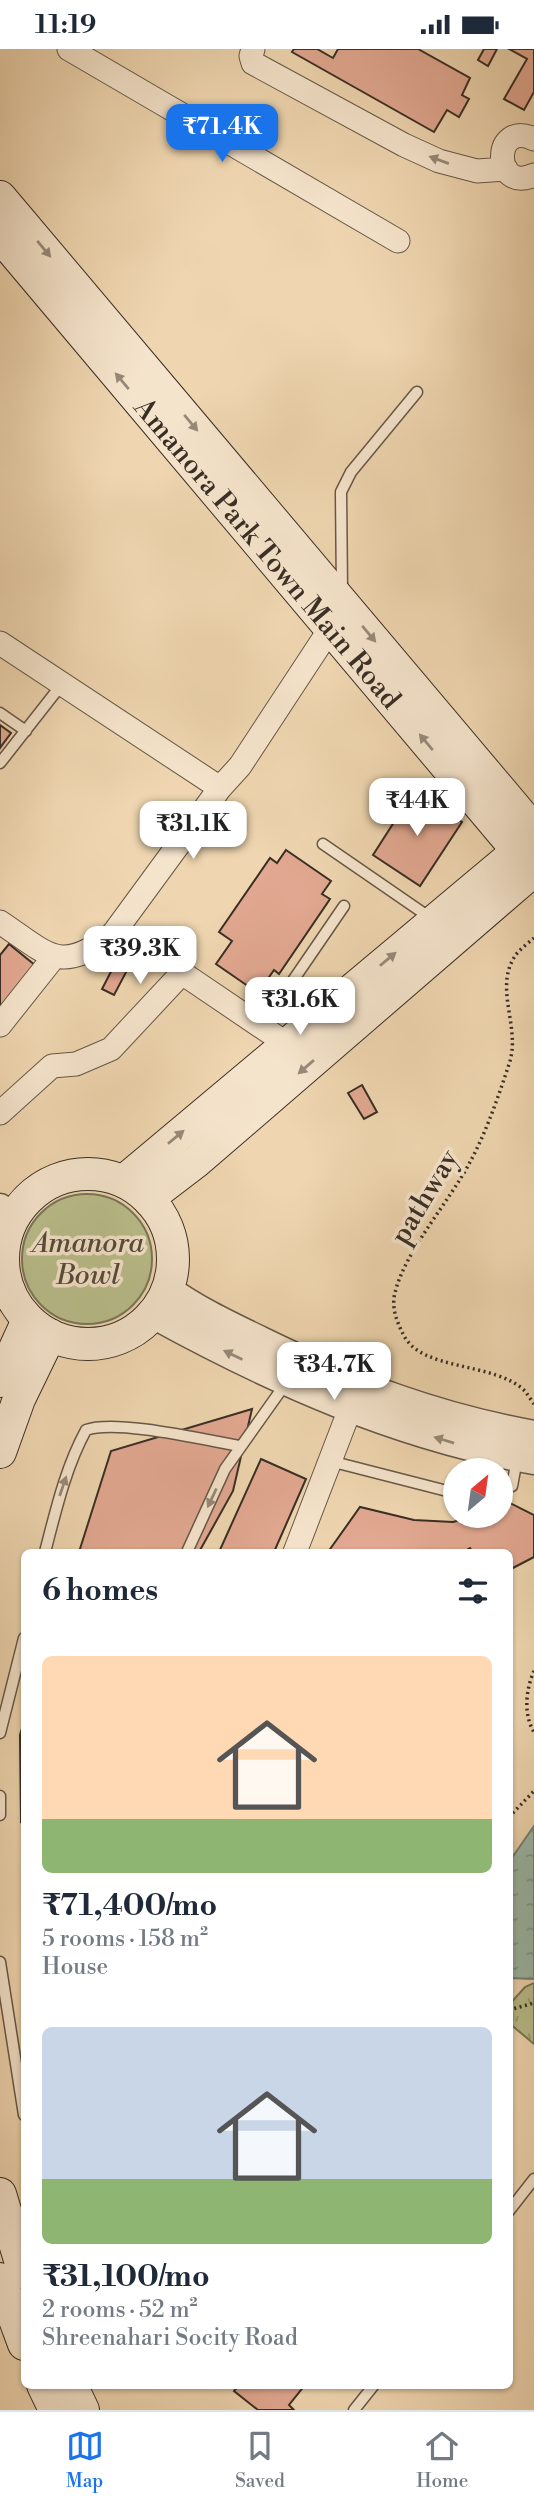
<!DOCTYPE html>
<html lang="en">
<head>
<meta charset="utf-8">
<style>
	:root { --surface:#fff; --page:#f2f2f3; --text:#1f2937; --muted:#747a83; --line:#e0e1e3; --accent:#1a73e8 }
	body { margin:0; font-family:"Libre Bodoni",serif; background:var(--page); color:var(--text); height:100vh; display:flex; flex-direction:column; font-size:26px; white-space:nowrap }
	* { box-sizing:border-box; margin:0 }
	p { font-size:23px; color:var(--muted) }
	.icon { flex:none; width:38px; height:38px; fill:none; stroke:currentColor; stroke-width:2; stroke-linecap:round; stroke-linejoin:round }
	.map { position:relative; flex:1; overflow:hidden }
	.drawer { position:absolute; left:21px; top:1500px; width:492px; height:840px; display:flex; flex-direction:column; background:var(--surface); border-radius:10px; box-shadow:0 2px 5px #0004 }
	.drawer>* { flex:none }
	.needle { width:46px; rotate:29deg }
	.tools { position:absolute; left:443px; top:1409px; display:grid; gap:14px }
	.tools a { display:grid; place-items:center; width:70px; height:70px; border-radius:50%; background:var(--surface); box-shadow:0 2px 5px #0004; font-size:35px }
	.price { position:absolute; translate:-50% -60px; padding:0 16px; border-radius:14px; background:#fff; color:#222; font-size:23px; line-height:46px; filter:drop-shadow(0 2px 4px #0008) }
	.price::after { content:''; position:absolute; left:50%; top:42px; width:21px; height:16px; margin-left:-10px; background:inherit; clip-path:polygon(0 0,100% 0,50% 100%) }
	.price.selected { background:var(--accent); color:#fff }
	ul { padding:0; list-style:none }
	li { display:grid; align-content:center; gap:14px; height:371px; padding:0 21px }
	li span { display:grid; place-items:center; height:217px; border-radius:10px; color:#555 }
	li>.icon { margin-inline-start:auto }
	span .icon { width:126px; height:126px; fill:#fffc; stroke-width:1 }
	li b { font-size:30px }
	h2 { display:flex; justify-content:space-between; align-items:center; height:84px; padding:0 21px; font-size:30px }
	.status { display:flex; justify-content:space-between; align-items:center; height:49px; padding:0 35px; background:var(--surface); direction:ltr }
	.status svg { height:19px; fill:currentColor }
	.menu { display:flex; justify-content:space-around; align-items:center; height:98px; border-top:2px solid var(--line); background:var(--surface); font-size:19px; color:var(--muted) }
	.menu a { display:grid; justify-items:center; gap:4px }
	.menu .selected { color:var(--accent) }
	.map>svg:first-child { display:block }
	.park { fill:url(#park-tufts); stroke:#797658; stroke-width:2 }
	.garden { fill:#b9be8b; stroke:#797658; stroke-width:2 }
	.water { fill:url(#water-ripples); stroke:#738174; stroke-width:2 }
	.building { fill:#e2a891; stroke:#392e26; stroke-width:2 }
	.lines { fill:none; stroke-linecap:round; stroke-linejoin:round }
	.service-casing { stroke:#665848; stroke-width:13 }
	.minor-casing { stroke:#665848; stroke-width:25 }
	.tertiary-casing { stroke:#665848; stroke-width:31 }
	.secondary-casing { stroke:#392e26; stroke-width:34 }
	.path { stroke:#392e26; stroke-width:3.5; stroke-dasharray:2 3.5; stroke-linecap:butt }
	.service { stroke:#f5e4cc; stroke-width:10 }
	.minor { stroke:#f5e4cc; stroke-width:23 }
	.tertiary { stroke:#f5e4cc; stroke-width:28 }
	.secondary { stroke:#f5e4cc; stroke-width:32 }
	.oneway { fill:#978979 }
	.labels { text-anchor:middle; dominant-baseline:central; stroke-width:7; stroke-linejoin:round; paint-order:stroke }
	.street-label { font-size:28px; fill:#392e26; stroke:#f5e4cc }
	.park-label { font-size:28px; font-style:italic; fill:#534b3a; stroke:#f5e4cc }
</style>
</head>
<body>
<div class="status"><b>11:19</b><svg viewBox="0 0 49 12"><path d="M0 12V9h3v3zM5 12V6h3v6zM10 12V3h3v9zM15 12V0h3v12zM26 1h20v11H26zM47 4h2v5h-2z"/></svg></div>
<div class="map">
<svg width="534" height="2361" viewBox="0 0 534 2361">
	<defs>
		<pattern id="park-tufts" width="24" height="20" patternUnits="userSpaceOnUse" patternTransform="scale(1.75)"><rect width="24" height="20" fill="#b9be8b"/><path d="M3 7l-1-3M5 7V3M7 7l1-3M15 17l-1-3M17 17v-4M19 17l1-3" fill="none" stroke="#979b71"/></pattern>
		<pattern id="water-ripples" width="26" height="14" patternUnits="userSpaceOnUse" patternTransform="scale(1.75)"><rect width="26" height="14" fill="#9ab9a8"/><path d="M2 4q2-2 4 0t4 0M15 11q2-2 4 0t4 0" fill="none" stroke="#7f9789"/></pattern>
	</defs>
	<rect width="100%" height="100%" fill="#efd6b0"/>
	<filter id="stains"><feTurbulence type="fractalNoise" baseFrequency=".00286" numOctaves="4"/><feColorMatrix values="0 0 0 0 .2 0 0 0 0 .09 0 0 0 0 .02 0 0 0 .5 -.17"/></filter>
	<radialGradient id="worn" r=".72"><stop offset=".6" stop-color="#630" stop-opacity="0"/><stop offset="1" stop-color="#630" stop-opacity=".3"/></radialGradient>
	<path class="park" d="M534,1934v61l-25,-21v-18l16,-18z"/>
	<path class="garden" d="M22 1210a65 65 0 1 1 130 0a65 65 0 1 1-130 0Z"/>
	<path class="water" d="M534,1777v153l-25,-1v-116z"/>
	<path class="building" d="M294,0h23l16,9 5,-9h80l52,29 -8,17 7,4 -10,18 -12,-7 -13,22 -142,-80z
		M484,0h13l-9,17 -10,-6z
		M509,0h25v43l-10,18 -20,-11 23,-40z
		M0,676l11,8 -11,15z
		M414,742l48,31 -42,64 -47,-31z
		M286,801l45,31 -9,13 8,5 -51,75 -5,-4 -16,23 -42,-29 16,-23 -13,-9 51,-74 7,5z
		M131,884l12,7 -29,55 -12,-6z
		M9,895l27,22 -36,44v-55z
		M362,1036l15,27 -13,7 -16,-26z
		M252,1360l-19,82 -34,61h-120l32,-101z
		M261,1410l45,20 -32,73h-55z
		M502,1450l32,16v42l-25,13v-18h-36l-3,-4 -7,4h-135l32,-45 54,13 39,2 25,-7h22v-15z
		M24,1673v99l-3,1 -1,-87z
		M239,2336h66l-16,20 5,5h-36l-24,-19z"/>
	<g class="lines">
		<g class="service-casing">
			<path id="service" d="M342,542l-1,-99 10,-20 66,-80
				M0,664l26,18
				M0,714l62,-79
				M323,795l109,75
				M312,970l-31,-21 63,-92
				M330,1412l125,32
				M500,1441l12,-4 5,-27
				M45,1503c11,-42 20,-83 41,-122 30,-11 119,10 154,16
				M187,1503l38,-83 61,-86
				M0,1684l24,-95
				M0,1747v19
				M0,1913l24,153
				M509,2162l25,-32
				M354,2361l20,-25"/>
		</g>
		<g class="minor-casing">
			<path id="minor" d="M69,0l329,192
				M253,0l-2,7 2,7 151,82 35,16 38,10 29,-2
				M534,90c-42,-20 -42,55 0,36
				M0,594l220,145
				M0,873c49,33 60,53 113,12l107,-146 20,-22 90,-137 5,-12
				M0,976l54,-68
				M0,1064l52,-47 24,-2 35,-15 71,-76 105,71
				M295,1503l55,-143"/>
		</g>
		<g class="tertiary-casing">
			<path id="tertiary" d="M0,1159l13,10
				M0,1188l5,3
				M167,1240c29,21 61,36 94,52 90,44 174,76 273,94
				M153,1265c120,66 245,122 381,146"/>
		</g>
		<g class="secondary-casing">
			<g id="secondary">
				<path d="M0,148l534,633"/>
				<path id="s1" d="M0,187l534,634"/>
				<circle cx="88" cy="1210" r="85"/>
				<path d="M124,1132l394,-330"/>
				<path d="M150,1152l9,-11 38,-29 337,-291"/>
				<path d="M0,1332l28,-61"/>
				<path d="M0,1403l19,-53 31,-64"/>
				<path d="M0,2145l24,79"/>
				<path d="M0,2230l24,65"/>
				<path d="M43,2336l12,25"/>
				<path d="M71,2336l12,25"/>
			</g>
		</g>
		<path class="path" d="M534,889c-6,5 -15,12 -19,18 -21,32 5,70 -5,105 -11,34 -24,72 -41,103 -21,39 -65,89 -74,129 -4,14 2,29 8,41 18,38 91,27 122,57 3,4 6,9 9,13
			M534,1622c-8,18 -11,43 0,61
			M509,1768l25,-26
			M509,1961l25,-7"/>
		<use href="#service" class="service"/>
		<use href="#minor" class="minor"/>
		<use href="#tertiary" class="tertiary"/>
		<use href="#secondary" class="secondary"/>
	</g>
	<defs><path id="oneway-solid" d="M-6-.8H1V-3.2L6.5 0L1 3.2V.8H-6Z" transform="scale(1.75)"/></defs>
	<g class="oneway">
		<use href="#oneway-solid" transform="translate(439 111) rotate(-160)"/>
		<use href="#oneway-solid" transform="translate(44 200) rotate(50)"/>
		<use href="#oneway-solid" transform="translate(122 332) rotate(-130)"/>
		<use href="#oneway-solid" transform="translate(191 374) rotate(50)"/>
		<use href="#oneway-solid" transform="translate(369 585) rotate(50)"/>
		<use href="#oneway-solid" transform="translate(426 693) rotate(-130)"/>
		<use href="#oneway-solid" transform="translate(388 910) rotate(-40)"/>
		<use href="#oneway-solid" transform="translate(306 1018) rotate(139)"/>
		<use href="#oneway-solid" transform="translate(176 1088) rotate(-40)"/>
		<use href="#oneway-solid" transform="translate(233 1306) rotate(-154)"/>
		<use href="#oneway-solid" transform="translate(444 1391) rotate(-163)"/>
		<use href="#oneway-solid" transform="translate(63 1437) rotate(-71)"/>
		<use href="#oneway-solid" transform="translate(212 1449) rotate(115)"/>
	</g>
	<g class="labels">
		<g class="street-label">
			<text stroke="none"><textPath href="#s1" startOffset="415">Amanora Park Town Main Road</textPath></text>
			<text transform="translate(425 1148) rotate(-59)">pathway</text>
		</g>
		<g class="park-label">
			<text x="88" y="1194">Amanora<tspan x="88" dy="32">Bowl</tspan></text>
		</g>
	</g>
	<rect width="100%" height="100%" filter="url(#stains)"/>
	<rect width="100%" height="100%" fill="url(#worn)"/>
</svg>
<div class="tools">
<a><svg class="needle" viewBox="-14 -14 28 28"><path d="M0-13l5 13h-10z" fill="#e53935"/><path d="M0 13l5-13h-10z" fill="#747a83"/></svg></a>
</div>
<b class="price selected" style="left:222px;top:115px">₹71.4K</b>
<b class="price" style="left:417px;top:789px">₹44K</b>
<b class="price" style="left:193px;top:812px">₹31.1K</b>
<b class="price" style="left:140px;top:937px">₹39.3K</b>
<b class="price" style="left:300px;top:988px">₹31.6K</b>
<b class="price" style="left:334px;top:1353px">₹34.7K</b>
<section class="drawer">
<h2>6 homes<svg class="icon" aria-label="filters" viewBox="0 0 24 24"><path d="M4 7h16M4 17h16"/><circle cx="9" cy="7" r="2"/><circle cx="15" cy="17" r="2"/></svg></h2>
<ul>
<li><span style="background:linear-gradient(#ffd9b3 75%,#8fb573 0)"><svg class="icon" aria-label="home" viewBox="0 0 24 24"><path d="M3 11l9-7 9 7M6 9v11h12V9"/></svg></span><div><b>₹71,400/mo</b><p>5 rooms · 158 m²</p><p>House</p></div></li>
<li><span style="background:linear-gradient(#c9d6e8 70%,#8fb573 0)"><svg class="icon" aria-label="home" viewBox="0 0 24 24"><path d="M3 11l9-7 9 7M6 9v11h12V9"/></svg></span><div><b>₹31,100/mo</b><p>2 rooms · 52 m²</p><p>Shreenahari Socity Road</p></div></li>
</ul>
</section>
</div>
<nav class="menu">
<a class="selected"><svg class="icon" aria-label="map" viewBox="0 0 24 24"><path d="M3 6l6-2 6 2 6-2v14l-6 2-6-2-6 2zM9 4v14M15 6v14"/></svg>Map</a>
<a><svg class="icon" aria-label="saved" viewBox="0 0 24 24"><path d="M7 4h10v16l-5-4-5 4z"/></svg>Saved</a>
<a><svg class="icon" aria-label="home" viewBox="0 0 24 24"><path d="M3 11l9-7 9 7M6 9v11h12V9"/></svg>Home</a>
</nav>
</body>
</html>
